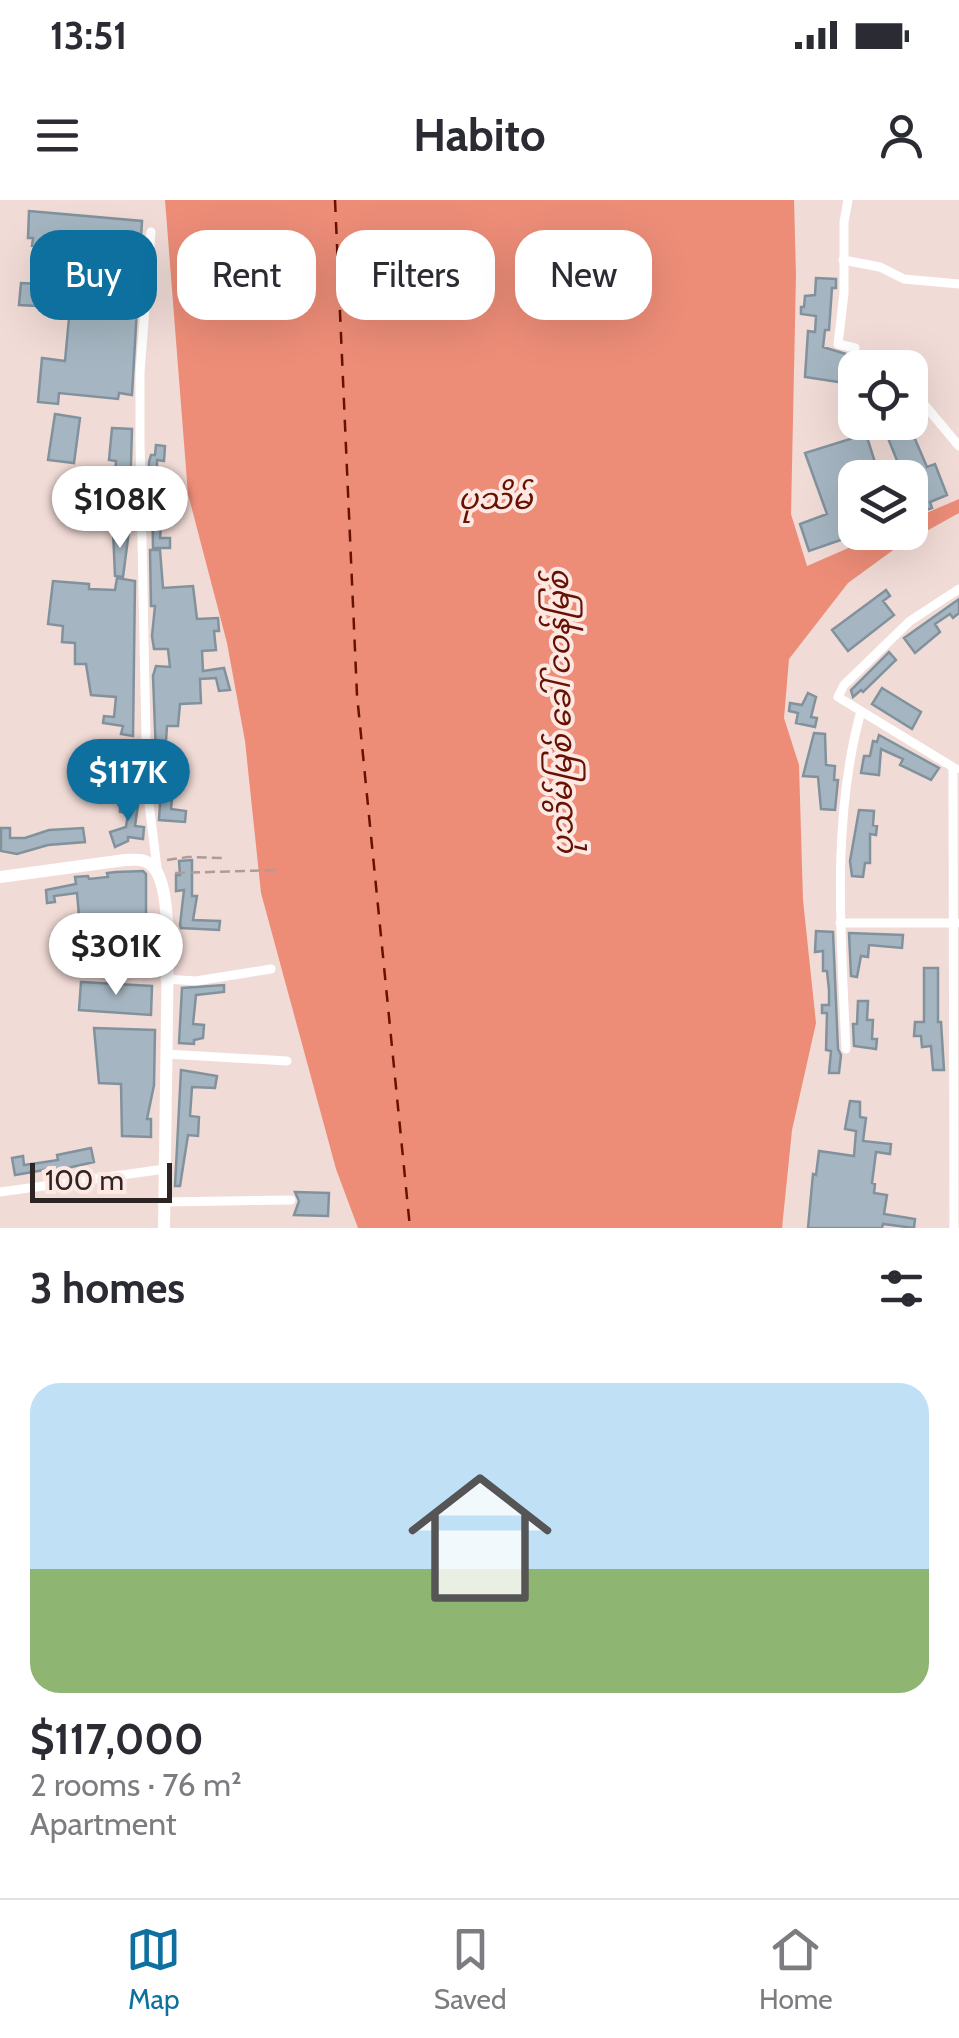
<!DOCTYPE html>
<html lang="en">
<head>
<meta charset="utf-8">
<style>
	:root { --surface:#fff; --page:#f2f2f3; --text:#2b2b33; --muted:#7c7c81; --line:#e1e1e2; --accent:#0e709e }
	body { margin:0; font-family:Cabin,"Noto Sans Myanmar",sans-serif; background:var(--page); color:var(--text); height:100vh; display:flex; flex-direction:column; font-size:38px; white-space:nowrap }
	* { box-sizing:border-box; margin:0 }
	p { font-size:32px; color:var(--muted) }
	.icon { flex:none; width:55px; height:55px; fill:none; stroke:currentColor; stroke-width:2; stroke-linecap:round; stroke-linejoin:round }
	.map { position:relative; height:1028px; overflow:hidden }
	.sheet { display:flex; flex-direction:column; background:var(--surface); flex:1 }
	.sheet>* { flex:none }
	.guide { position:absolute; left:30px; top:30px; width:900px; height:90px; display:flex; gap:20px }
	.fabs { position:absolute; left:838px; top:150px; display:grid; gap:20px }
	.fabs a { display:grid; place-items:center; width:90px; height:90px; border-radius:20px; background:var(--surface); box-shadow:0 10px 40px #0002; font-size:50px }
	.scale { position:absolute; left:30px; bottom:25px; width:142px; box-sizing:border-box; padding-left:10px; border:5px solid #2d2523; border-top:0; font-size:28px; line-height:35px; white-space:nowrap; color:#2d2523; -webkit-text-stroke:8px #fee8e3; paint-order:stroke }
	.price { position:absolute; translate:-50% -85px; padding:0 22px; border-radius:35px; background:#fff; color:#222; font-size:32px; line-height:65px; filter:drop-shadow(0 2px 5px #0008) }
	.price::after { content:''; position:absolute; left:50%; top:60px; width:30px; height:22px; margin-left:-15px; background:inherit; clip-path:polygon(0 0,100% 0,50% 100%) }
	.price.selected { background:var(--accent); color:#fff }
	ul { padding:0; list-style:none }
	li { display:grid; align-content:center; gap:20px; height:530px; padding:0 30px }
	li+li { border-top:2px solid var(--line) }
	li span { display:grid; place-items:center; height:310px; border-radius:30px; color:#555 }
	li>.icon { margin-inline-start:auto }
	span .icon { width:180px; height:180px; fill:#fffc; stroke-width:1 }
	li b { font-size:42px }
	h2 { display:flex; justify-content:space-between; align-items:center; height:120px; padding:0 30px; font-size:42px }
	.chip { padding:0 35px; border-radius:30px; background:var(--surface); box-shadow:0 10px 40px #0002; font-size:35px; line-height:90px }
	.chip.selected { background:var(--accent); color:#fff }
	.status { display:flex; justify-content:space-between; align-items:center; height:70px; padding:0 50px; background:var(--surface); direction:ltr }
	.status svg { height:28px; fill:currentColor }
	header { display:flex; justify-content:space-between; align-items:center; height:130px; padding:0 30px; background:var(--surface); font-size:45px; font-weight:700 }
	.tab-bar { display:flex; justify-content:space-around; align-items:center; height:140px; border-top:2px solid var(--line); background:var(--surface); font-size:28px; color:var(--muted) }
	.tab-bar a { display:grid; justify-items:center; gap:5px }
	.tab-bar .selected { color:var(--accent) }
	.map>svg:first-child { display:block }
	.water { fill:#ed8d78 }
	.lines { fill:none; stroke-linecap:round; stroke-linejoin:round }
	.ferry { stroke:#671201; stroke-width:2.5; stroke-dasharray:12 10; stroke-linecap:butt }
	.building { fill:#a5b6c2; stroke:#81929d; stroke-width:2.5 }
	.path { stroke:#ad9c98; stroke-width:2.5; stroke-dasharray:10 5; stroke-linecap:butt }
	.street { stroke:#fff; stroke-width:9 }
	.secondary { stroke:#fff; stroke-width:12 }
	.labels { text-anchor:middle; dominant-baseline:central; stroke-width:8; stroke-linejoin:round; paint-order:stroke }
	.water-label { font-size:30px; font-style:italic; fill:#671201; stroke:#fee8e3 }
</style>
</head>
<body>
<div class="status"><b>13:51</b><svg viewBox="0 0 49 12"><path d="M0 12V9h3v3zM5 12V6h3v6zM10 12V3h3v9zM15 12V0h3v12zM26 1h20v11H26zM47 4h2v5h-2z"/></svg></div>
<header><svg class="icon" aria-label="menu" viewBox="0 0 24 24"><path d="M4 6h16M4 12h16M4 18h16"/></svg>Habito<svg class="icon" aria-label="person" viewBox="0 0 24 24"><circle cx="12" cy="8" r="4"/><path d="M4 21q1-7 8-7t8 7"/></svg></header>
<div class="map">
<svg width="959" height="1028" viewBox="0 0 959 1028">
	<rect width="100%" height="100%" fill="#f1dbd6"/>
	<path class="water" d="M165,0h629l2,75 -5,239 16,52 76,-33 27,-1v-12l49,-21v14l-63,35 -48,35 -59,76 -5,59 15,47 4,135 13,123 -24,107 -10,98h-424l-22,-59 -75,-276 -16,-152 -18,-98 -39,-149z"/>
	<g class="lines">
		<path class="ferry" d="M335,0l22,495 53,533"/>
	</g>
	<path class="building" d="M29,11l113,10 -10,174 -13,-2 -1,6 -59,-6 -1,11 -20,-2 4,-44 23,3 4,-43 -16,-2 2,-21 -17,-1 -1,12 -18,-1 2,-22 22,1 3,-36 -14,-2 1,-8h-5z
		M816,78l20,1v9h-4l-3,42h-4l-2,17 23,7 -1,29 -40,-6 3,-46 7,1 1,-16 -15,-2v-7h3l1,-11 10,-1z
		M55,214l25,4 -6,45 -26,-3z
		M909,225l18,42 8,-3 12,31 -17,7 2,6 -22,8v-38h-6l-18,-45z
		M112,228l20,1 -2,68h-17l3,-36 -7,-1z
		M866,234l14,44h-25v6l-16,5 7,19 9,-3v30l-46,16 -9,-27 27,-10 -22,-61z
		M156,245l9,1 -1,15 -7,-1v16l12,1 -1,10h-4l-4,51h10v10h-17l-1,-56h-3v-30l2,-7h4z
		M113,330l16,1 -6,46 -8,-1z
		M150,350h10l3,38 30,-2 4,33 21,-1 1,13h-5l2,19 -14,1 1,20 21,-3 6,22 -11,1 -3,-13 -16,1 1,24 -21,1 -2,22h-11l-2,29h-9l-3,-79 3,-10 14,1 -2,-18h-14l-2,-13 3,-30h-4z
		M117,378l18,3 -2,155 -12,-2 2,-8 -20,-3 1,-7 10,1 2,-20 -25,-2 -5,-31h-11v-21l-13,-1 1,-16 -15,-2 5,-43 36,3v5l26,1z
		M886,390l4,6 -7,5 11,14 -46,36 -16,-21z
		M959,399v14l-6,5 -3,-4 -15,10 5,8 -25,21 -11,-15z
		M889,452l7,8 -33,32 -2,-2 -8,7 -2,-7z
		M882,488l39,24 -9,17 -40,-25z
		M808,493l8,4 -5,20 6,1 -2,9 -19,-4 2,-10 -9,-2 1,-8 12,2z
		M814,533l11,1 1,31 9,1 -1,14h4l-3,30 -14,-1 -3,-32 -15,-1z
		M879,535l60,33 -8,12 -31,-15 3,-6 -22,-10 -2,26 -18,-2 3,-17h6l3,-15 4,1z
		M160,558h10l-1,21h5l-3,30 15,2 -1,11 -26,-2 2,-34h-6z
		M129,597l10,1 -4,28 9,1 -1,12 -15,-2v4l-13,6 -5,-15 16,-5 2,-14 -8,-1v-9h8z
		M859,610l15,1 -1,14 4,1 -1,9 -6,-1v29h-5l-2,14 -11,-1 -2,-15z
		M1,628h9v10h15l24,-8 34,-2 2,14 -37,3 -31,9 -16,-3z
		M192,660v36h5l-4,24 27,1 -1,9 -38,-2 -1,-3 4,-35 -8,1v-16h4l-1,-14z
		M143,671l3,3v53h-3l-5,27 -21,-3 -17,1 -1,6 -12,-1 -1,-31 -6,1 -3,-34 -23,3 1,6 -8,1 -1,-13 30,-6 -1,-7 13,-1 1,3 19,-2 -1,-4 9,-1z
		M816,731l17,1 5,117 3,6 -2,18h-10l2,-22 -5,-1 1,-37h-5v-8h7v-15l-2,-19h-4v-20l-8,1z
		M849,733l54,2 -1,13 -33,-3 -1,12 -7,-1 -4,21 -6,-1z
		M924,768h14v54h3l3,48h-11l-2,-24 -9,1 -1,-11h-7l1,-14h9z
		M81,782l71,4 -1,29 -72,-5z
		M224,785v7l-28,3 -3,29 11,1 -1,13 -9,2v4l-15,-1 3,-55z
		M858,801h10l-1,19h6l-1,19h5l-1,10 -22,-3 -1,-22h4z
		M94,828l61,2 -1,55 -7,34h4v18l-29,-1 -1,-52 -22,-1z
		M181,870l36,6 -2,12 -23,-1 -2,29 9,1 -1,19 -10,-1 -8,51h-5z
		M850,901l10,1v15l6,1 -3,23 28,3 -1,10 -14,-2 -4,31 3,1 -1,9 13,2 -3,19 31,5 -1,9 -31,-4 -1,4h-74l5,-54 3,1 3,-24 35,5 2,-25 -11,-2z
		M91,948l3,14 -49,11 -1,-3 -29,5 -3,-17 11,-2 1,9 21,-3 13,-2 -1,-5z
		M295,992l34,1 -1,23 -34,-1 5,-14z"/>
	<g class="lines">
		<path class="path" d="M167,660l21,-3 37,1
			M175,673l103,-3"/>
		<path class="street" d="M848,0l-4,22v71l-6,51 17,4 -3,32 3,5
			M151,32l-11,140v70l7,345 10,81
			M843,60l37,7 24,12 55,5
			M910,195l7,1 42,50
			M953,568l1,460
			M956,569l-118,-72 6,-12 66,-64 49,-32
			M840,723h117
			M165,779l31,2 75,-12
			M846,849c-5,-112 -15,-229 15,-338
			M166,854l121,7
			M0,992l165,-23
			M165,1002l126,-2"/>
		<path class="secondary" d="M0,677l125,-17c9,0 17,-2 25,4 17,12 17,59 18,79l-4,285"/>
	</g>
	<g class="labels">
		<g class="water-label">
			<text x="495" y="298">ပုသိမ်</text>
			<text transform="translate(560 514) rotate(-91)">ပုသိမ်မြစ် ခေါ် ငဝန်မြစ်</text>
		</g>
	</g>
</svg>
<div class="fabs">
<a><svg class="icon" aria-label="locate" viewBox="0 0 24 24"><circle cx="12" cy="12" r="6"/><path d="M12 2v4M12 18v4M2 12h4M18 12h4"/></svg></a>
<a><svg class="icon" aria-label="layers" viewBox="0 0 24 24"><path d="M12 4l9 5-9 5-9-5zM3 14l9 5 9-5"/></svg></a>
</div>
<div class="scale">100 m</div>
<b class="price" style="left:120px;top:351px">$108K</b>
<b class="price selected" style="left:128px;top:624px">$117K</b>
<b class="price" style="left:116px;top:798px">$301K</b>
<div class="guide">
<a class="chip selected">Buy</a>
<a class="chip">Rent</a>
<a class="chip">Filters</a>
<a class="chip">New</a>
</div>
</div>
<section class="sheet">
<h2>3 homes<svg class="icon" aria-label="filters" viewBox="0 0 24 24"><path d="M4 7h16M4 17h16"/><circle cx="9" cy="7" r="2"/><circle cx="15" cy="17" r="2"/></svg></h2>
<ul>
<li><span style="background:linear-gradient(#bfe0f5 60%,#8fb573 0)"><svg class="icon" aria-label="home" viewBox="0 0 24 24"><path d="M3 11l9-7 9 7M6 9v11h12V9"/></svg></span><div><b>$117,000</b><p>2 rooms · 76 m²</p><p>Apartment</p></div></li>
</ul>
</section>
<nav class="tab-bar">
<a class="selected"><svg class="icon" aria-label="map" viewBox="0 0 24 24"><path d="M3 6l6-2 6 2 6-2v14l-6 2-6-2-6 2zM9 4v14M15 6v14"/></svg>Map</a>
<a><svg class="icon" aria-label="saved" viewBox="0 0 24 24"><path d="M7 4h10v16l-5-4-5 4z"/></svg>Saved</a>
<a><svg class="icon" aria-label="home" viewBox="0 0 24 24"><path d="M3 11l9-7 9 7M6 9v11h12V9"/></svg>Home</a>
</nav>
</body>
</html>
